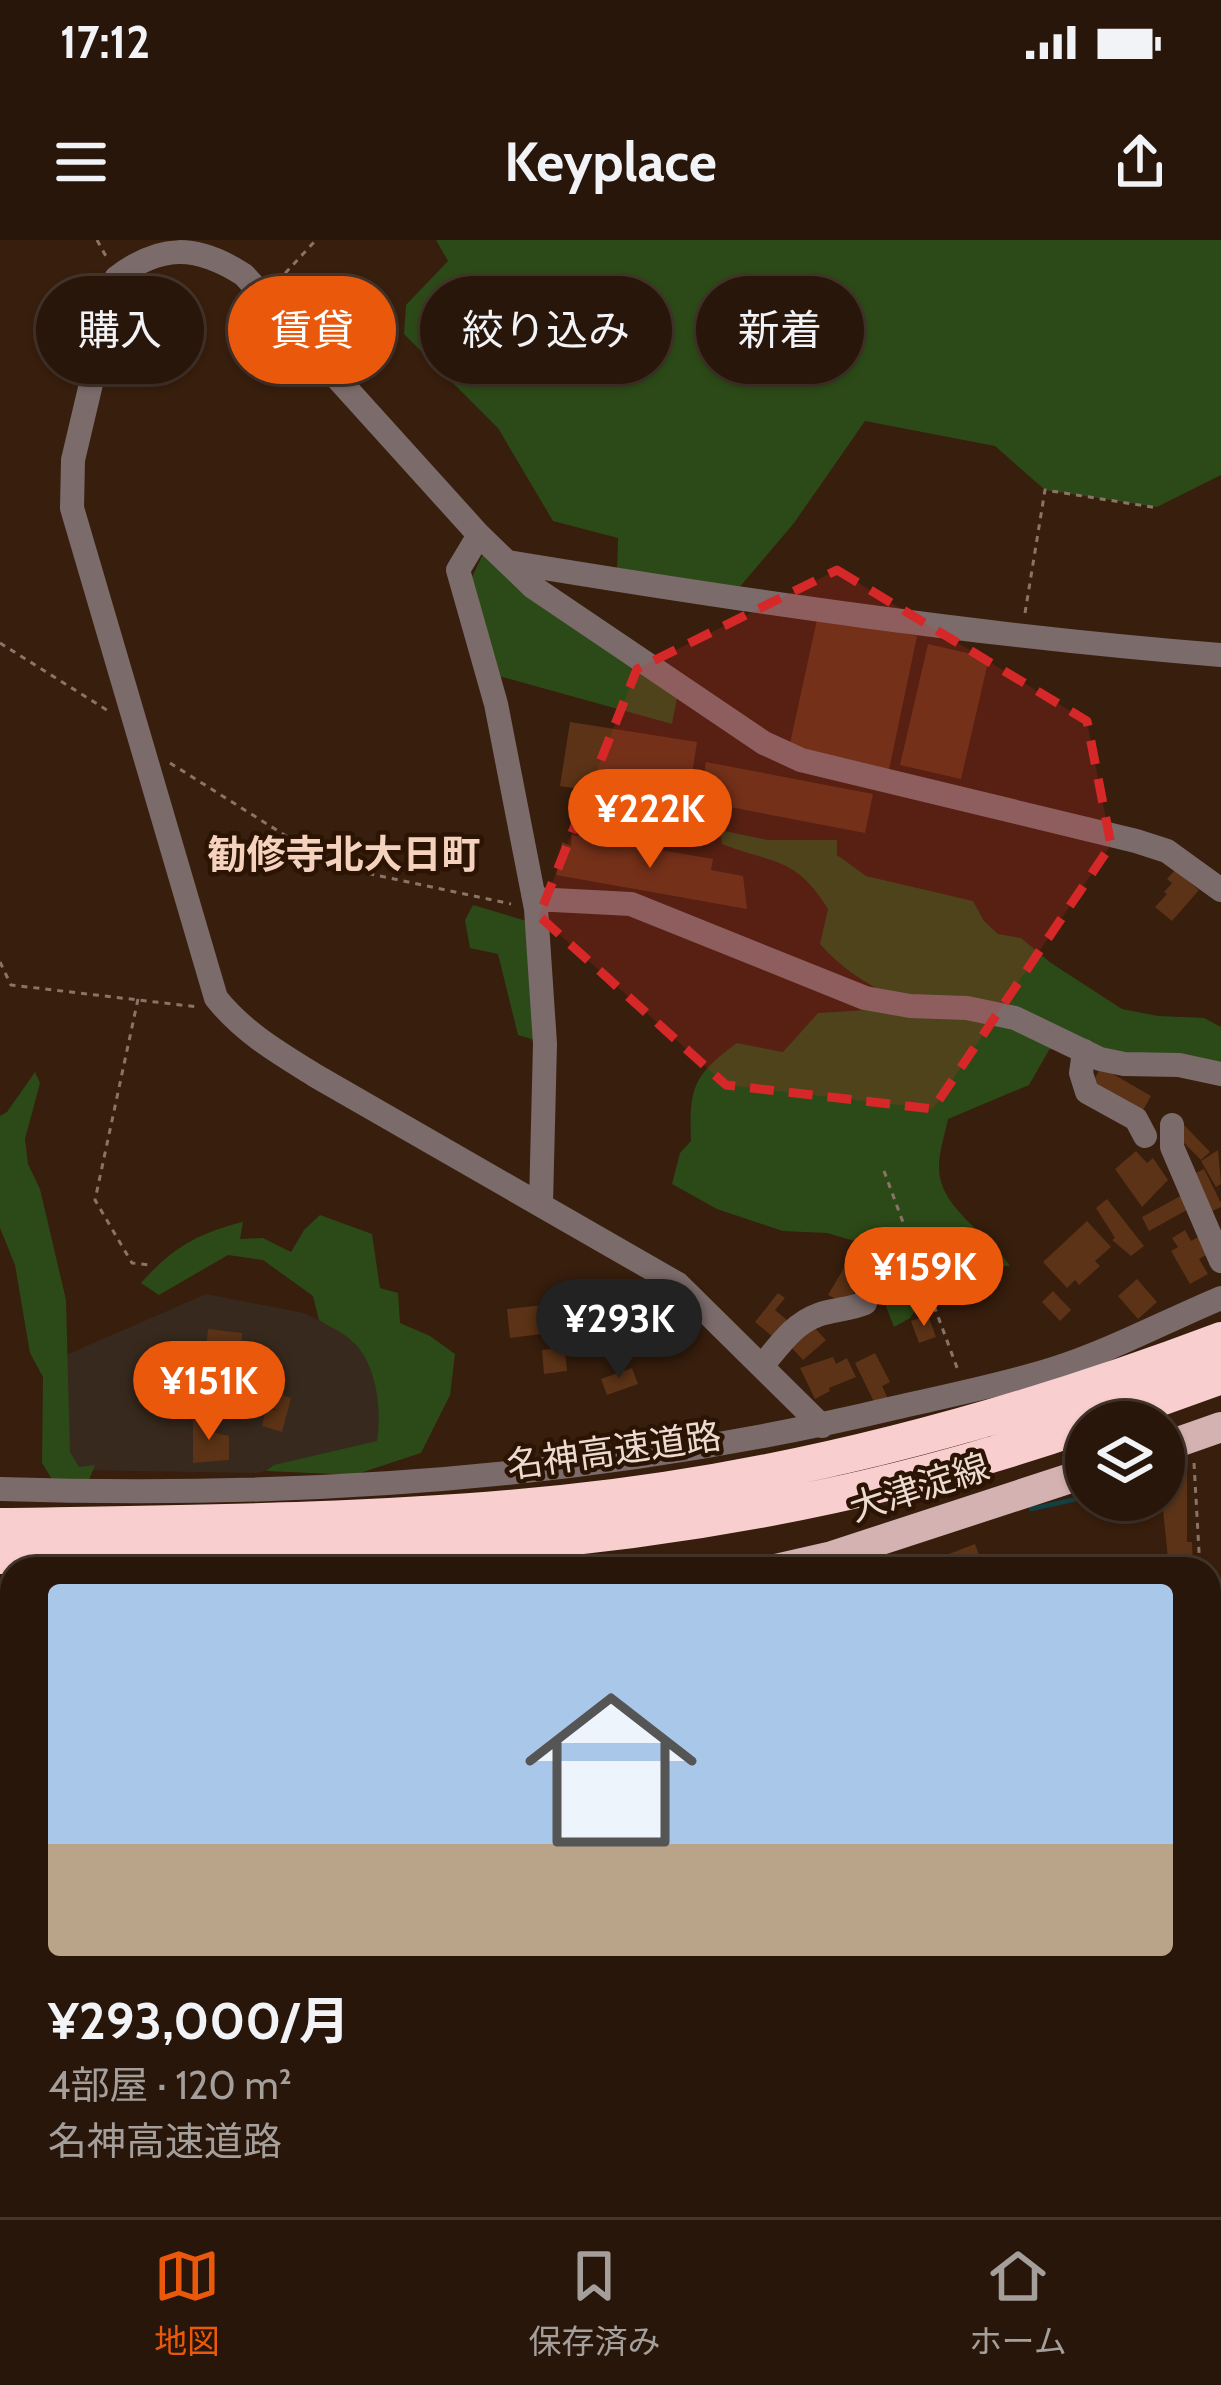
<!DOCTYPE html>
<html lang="ja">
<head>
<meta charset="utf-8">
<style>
	:root { --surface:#29160a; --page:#311f13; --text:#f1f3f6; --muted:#a59f9c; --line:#45352b; --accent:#ea580c }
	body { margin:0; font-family:Cabin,"Noto Sans JP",sans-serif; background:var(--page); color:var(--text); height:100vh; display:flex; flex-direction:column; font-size:45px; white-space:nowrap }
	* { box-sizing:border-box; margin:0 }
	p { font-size:39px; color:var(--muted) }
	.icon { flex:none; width:66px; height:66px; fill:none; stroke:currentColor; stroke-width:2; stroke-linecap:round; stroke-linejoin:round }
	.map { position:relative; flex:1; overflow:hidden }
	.details { position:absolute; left:0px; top:1317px; width:1221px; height:660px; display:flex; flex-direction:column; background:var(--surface); border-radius:36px 36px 0 0; box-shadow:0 3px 9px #0004,0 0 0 3px var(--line) }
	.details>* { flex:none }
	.guide { position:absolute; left:36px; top:36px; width:1149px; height:108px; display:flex; gap:24px }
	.buttons { position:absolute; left:1065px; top:1161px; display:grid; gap:24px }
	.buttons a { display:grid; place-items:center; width:120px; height:120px; border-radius:50%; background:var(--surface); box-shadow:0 3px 9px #0004,0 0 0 3px var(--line); font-size:60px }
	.price { position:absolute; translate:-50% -102px; padding:0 27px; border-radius:42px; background:var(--accent); color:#fff; font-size:39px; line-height:78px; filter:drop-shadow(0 3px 6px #0008) }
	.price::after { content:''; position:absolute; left:50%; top:72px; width:36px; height:27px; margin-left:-18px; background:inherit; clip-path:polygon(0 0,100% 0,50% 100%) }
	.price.on { background:#222; color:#fff }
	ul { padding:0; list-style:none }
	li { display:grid; align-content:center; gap:24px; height:636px; padding:0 48px }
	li+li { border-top:3px solid var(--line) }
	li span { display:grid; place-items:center; height:372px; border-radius:12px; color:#555 }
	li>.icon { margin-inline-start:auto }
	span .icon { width:216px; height:216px; fill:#fffc; stroke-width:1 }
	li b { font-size:51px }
	.chip { padding:0 42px; border-radius:54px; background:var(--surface); box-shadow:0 3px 9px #0004,0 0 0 3px var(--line); font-size:42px; line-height:108px }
	.chip.on { background:var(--accent); color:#fff }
	.status { display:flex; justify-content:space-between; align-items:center; height:84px; padding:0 60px; background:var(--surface); direction:ltr }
	.status svg { height:33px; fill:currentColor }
	header { display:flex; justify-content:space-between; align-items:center; height:156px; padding:0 48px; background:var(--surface); font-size:54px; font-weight:800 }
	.dock { display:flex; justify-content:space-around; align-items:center; height:168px; border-top:3px solid var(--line); background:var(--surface); font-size:33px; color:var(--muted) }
	.dock a { display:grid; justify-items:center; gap:6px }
	.dock .on { color:var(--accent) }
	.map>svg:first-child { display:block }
	.industrial { fill:#37291d }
	.green { fill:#2c4a17 }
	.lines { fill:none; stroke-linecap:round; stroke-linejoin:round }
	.stream { stroke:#134143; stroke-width:4.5 }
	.building { fill:#5c3316 }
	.path { stroke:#8a7466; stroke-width:3; stroke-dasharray:6 6; stroke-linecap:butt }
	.minor { stroke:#7c6b6b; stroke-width:24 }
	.major { stroke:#d5b2b2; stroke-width:30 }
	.highway { stroke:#f9cecf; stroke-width:36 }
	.marked { fill:#d62828; fill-opacity:0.2; stroke:#d62828; stroke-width:9; stroke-dasharray:24 15; stroke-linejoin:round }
	.labels { text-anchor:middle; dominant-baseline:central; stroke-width:9; stroke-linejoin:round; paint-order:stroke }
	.street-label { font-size:36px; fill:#eddbd1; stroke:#2c1404 }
	.neighbourhood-label { font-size:39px; font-weight:bold; fill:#f5d2bd; stroke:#2c1404 }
</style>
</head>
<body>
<div class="status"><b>17:12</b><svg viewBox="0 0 49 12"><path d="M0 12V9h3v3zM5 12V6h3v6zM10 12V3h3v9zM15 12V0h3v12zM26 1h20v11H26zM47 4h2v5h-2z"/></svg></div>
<header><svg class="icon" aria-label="menu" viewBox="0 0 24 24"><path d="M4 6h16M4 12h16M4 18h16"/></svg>Keyplace<svg class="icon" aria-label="share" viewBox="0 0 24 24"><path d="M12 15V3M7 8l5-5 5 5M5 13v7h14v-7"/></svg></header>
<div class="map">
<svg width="1221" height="1977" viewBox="0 0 1221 1977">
	<rect width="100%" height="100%" fill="#371e0d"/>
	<path class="industrial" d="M206,1054l98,19 50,25 24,36 2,68 -123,31 -185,-3 -13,-44v-68z"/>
	<path class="green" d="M436,0h785v235l-64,32 -112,-17 -50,-44 -130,-25 -71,102 -56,66 -121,-17 1,-34 -65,-17 -55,-93 -94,-94 2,-29 42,-44z
		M484,312l194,141 -6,31 -177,-49 -23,-98z
		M720,590l48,10h69v15l29,21 107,25 11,20 14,13 23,4 30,25 71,46 36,7 46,2 17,9v43l-52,3 -95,-33 -25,10 -20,35 -81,34c-3,15 -9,32 -9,48 0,42 50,66 71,99l-62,-2 -38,54 -16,9 -8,-21 2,-32 -20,-29 -41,-12 -44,-2 -66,-22 -45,-25 8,-31 11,-12c-2,-53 2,-66 46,-98l46,9 35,-39 96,-6c-36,-17 -68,-33 -94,-63l8,-35c-33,-53 -52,-44 -106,-65z
		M473,665l60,18 5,118 -20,-6 -20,-81 -28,-6 -5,-28z
		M35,832l5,11 -15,56 3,25 12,25 26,111 4,152 9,15 16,-2 -6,15 -36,1 -11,-18 1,-86 -13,-24 -15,-88 -15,-37v-112l7,-4z
		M320,975l52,19 8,54 18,5 2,30 30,13 25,18 -5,41 -29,58 -67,22 -88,-4 8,-6 103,-24c5,-31 0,-78 -25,-100 -9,-9 -23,-14 -33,-21l-6,-24 -50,-36 -35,-5 -69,40 -18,-12c31,-35 57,-50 102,-61l-3,17 23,-1 28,14 13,-22z
		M0,1430l12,13v522h150l39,12h-201z
		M302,1965h679l1,12h-687z"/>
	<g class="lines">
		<path class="stream" d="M1031,1269l55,-12"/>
	</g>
	<path class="building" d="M818,375l99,21 -28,134 -100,-22z
		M928,404l61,14 -28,121 -61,-14z
		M570,482l127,20 -10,64 -127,-20z
		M706,522l167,32 -8,39 -166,-32z
		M607,586l47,9 -2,11 -47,-8z
		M572,595l141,24 -2,11 32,6 4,33 -191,-34 6,-33 9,4z
		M1175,630l24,20 -27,31 -17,-14 12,-13 -3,-2 8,-9 -5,-4z
		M1101,827l50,29 -10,18 -50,-29z
		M1184,885l26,27 -9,8 -26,-26z
		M1218,910l3,34 -5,3 -15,-26z
		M1136,911l11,12 6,-5 15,22 -26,27 -27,-38z
		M1204,929l17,34v4l-13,6 -18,-37z
		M1186,953l8,13 -45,25 -7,-14z
		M1107,959l37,47 -13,10 -19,-16 3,-2 -19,-30z
		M1087,981l24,26 -16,14 5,5 -21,19 -4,-5 -8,8 -24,-26z
		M1185,990l6,11 7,-4 10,17 -9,5 9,15 -18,10 -19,-33 7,-4 -6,-9z
		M848,1021l22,12 -6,11 -4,-2 -13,23 -19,-10z
		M1137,1039l20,23 -19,17 -20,-23z
		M1053,1051l18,19 -11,11 -18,-19z
		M778,1053l7,5 -10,12 12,10 -14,17 -18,-15z
		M560,1063l7,68 -23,3 -2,-24 9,-1 -2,-16 -39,5 -3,-29z
		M928,1075l8,22 -17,6 -8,-22z
		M812,1085l14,15 -23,20 -14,-15z
		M208,1089l34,4 -1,48 -44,-5 1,-8 6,1z
		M875,1113l15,29 -8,4 6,13 -12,7 -21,-43z
		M833,1117l3,7 11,-6 9,19 -27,11 1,3 -15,8 -15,-31z
		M632,1128l6,16 -31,11 -6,-16z
		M272,1152l19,6 -9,34 -20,-6 4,-18 13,3 -11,-5z
		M193,1180h22v13l14,3v24l-36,3z
		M1187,1227v75h5l1,24 -24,2 -7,-68 2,-26z
		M975,1304l6,16 -23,9h-13l-4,-12z"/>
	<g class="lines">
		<path class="path" d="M97,0l11,20
			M277,42l39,-42
			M1025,373l20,-123 113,18
			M0,403l110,69
			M170,523l140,88 47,20 154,33
			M0,722l11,23 187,22
			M138,759l-43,201 37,63 18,2
			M884,931l75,202
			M1194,1223l6,106
			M919,1315v14
			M1209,1458l12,28
			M1209,1536l12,3
			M1209,1731l12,-27
			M1209,1817l12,3
			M1209,1922l12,22"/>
		<path class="minor" d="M479,295l-21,35 38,134 40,205 9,135 -4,159
			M508,322c237,39 474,74 713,93
			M534,659l97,5 234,94 45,8 57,2 48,10 85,41 24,5 55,1 42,9
			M1084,811l-3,22 6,19 49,27 9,17
			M1172,885v22l49,114
			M762,1126c17,-20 31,-42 56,-51 16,-6 31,-5 47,-12l4,-14
			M822,1186l-144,-142 -362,-208c-37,-23 -72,-43 -100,-78l-144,-490 1,-48 43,-182c44,-34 80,-34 128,-3l235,260 54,52 231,156 37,17 335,81 31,10 54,39
			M0,1249c300,10 602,-11 894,-81 53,-12 108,-23 159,-39 57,-18 113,-48 168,-71"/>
		<path class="major" d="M1164,1207l57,-20
			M775,1329l57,-13 254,-83
			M0,1363l12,-1"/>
		<path class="highway" d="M1093,1182l128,-46
			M0,1286c188,-3 375,-4 562,-23 226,-23 447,-83 659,-163
			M0,1316c142,-1 285,0 427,-7 221,-12 450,-51 659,-125"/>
	</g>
	<path class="marked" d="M837,330l250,151 24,124 -178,264 -207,-24 -187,-169 98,-247z"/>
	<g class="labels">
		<g class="street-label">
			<text transform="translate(614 1210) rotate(-8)">名神高速道路</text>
			<text transform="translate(919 1247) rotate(-18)">大津淀線</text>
		</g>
		<g class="neighbourhood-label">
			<text x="344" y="614">勧修寺北大日町</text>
		</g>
	</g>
</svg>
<div class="buttons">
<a><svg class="icon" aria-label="layers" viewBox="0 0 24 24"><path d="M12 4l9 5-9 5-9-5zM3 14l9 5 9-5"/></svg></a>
</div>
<b class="price" style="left:650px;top:631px">¥222K</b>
<b class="price" style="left:924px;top:1089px">¥159K</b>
<b class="price on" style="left:619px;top:1141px">¥293K</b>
<b class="price" style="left:209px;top:1203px">¥151K</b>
<div class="guide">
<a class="chip">購入</a>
<a class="chip on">賃貸</a>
<a class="chip">絞り込み</a>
<a class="chip">新着</a>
</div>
<section class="details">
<ul>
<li><span style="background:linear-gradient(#a9c7e8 70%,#b9a48a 0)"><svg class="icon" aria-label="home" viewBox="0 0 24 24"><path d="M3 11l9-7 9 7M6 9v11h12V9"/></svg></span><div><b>¥293,000/月</b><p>4部屋 · 120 m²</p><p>名神高速道路</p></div></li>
</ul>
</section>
</div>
<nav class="dock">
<a class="on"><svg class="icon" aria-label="map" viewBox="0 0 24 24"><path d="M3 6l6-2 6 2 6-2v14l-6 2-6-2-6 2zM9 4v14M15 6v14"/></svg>地図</a>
<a><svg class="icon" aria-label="saved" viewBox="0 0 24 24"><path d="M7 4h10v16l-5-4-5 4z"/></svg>保存済み</a>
<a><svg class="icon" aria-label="home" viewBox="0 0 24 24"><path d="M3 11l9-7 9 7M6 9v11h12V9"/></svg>ホーム</a>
</nav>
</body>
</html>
